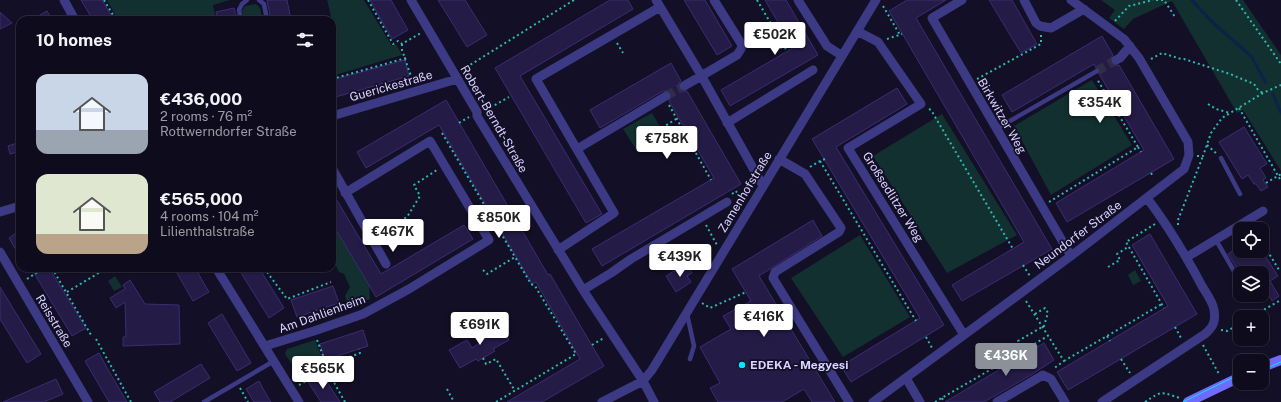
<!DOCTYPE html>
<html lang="en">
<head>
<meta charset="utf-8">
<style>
	:root { --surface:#0e0b1c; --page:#1c1929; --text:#f1f3f6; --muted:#9b9ba3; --line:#2e2b3b; --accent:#8c9099 }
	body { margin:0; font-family:"Public Sans",sans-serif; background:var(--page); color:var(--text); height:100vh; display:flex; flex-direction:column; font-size:15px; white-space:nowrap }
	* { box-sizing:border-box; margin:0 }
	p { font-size:13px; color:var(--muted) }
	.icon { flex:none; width:22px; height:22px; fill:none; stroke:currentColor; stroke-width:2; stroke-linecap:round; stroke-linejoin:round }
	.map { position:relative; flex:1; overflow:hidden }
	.details { position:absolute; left:16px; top:16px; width:320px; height:256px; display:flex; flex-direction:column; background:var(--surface); border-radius:12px; box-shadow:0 1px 3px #0004,0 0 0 1px var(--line) }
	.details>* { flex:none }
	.fabs { position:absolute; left:1233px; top:222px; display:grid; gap:8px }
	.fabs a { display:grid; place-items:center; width:36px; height:36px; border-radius:8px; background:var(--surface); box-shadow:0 1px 3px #0004,0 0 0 1px var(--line); font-size:20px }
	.price { position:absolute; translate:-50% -34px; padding:0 9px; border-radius:4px; background:#fff; color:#222; font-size:13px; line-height:26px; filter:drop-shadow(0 1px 2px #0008) }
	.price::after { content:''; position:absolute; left:50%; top:24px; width:12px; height:9px; margin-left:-6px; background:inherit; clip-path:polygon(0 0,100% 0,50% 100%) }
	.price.active { background:var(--accent); color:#fff }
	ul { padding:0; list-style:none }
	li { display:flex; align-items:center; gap:12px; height:100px; padding:0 20px }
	li span { display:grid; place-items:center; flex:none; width:112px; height:80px; border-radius:12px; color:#555 }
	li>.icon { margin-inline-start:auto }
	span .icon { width:48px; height:48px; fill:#fffc; stroke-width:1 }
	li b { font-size:17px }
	h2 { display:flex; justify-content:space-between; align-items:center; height:48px; padding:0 20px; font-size:17px }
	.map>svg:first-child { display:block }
	.green { fill:#12302f }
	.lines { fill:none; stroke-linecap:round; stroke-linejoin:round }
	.stream { stroke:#0c2248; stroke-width:3 }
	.building { fill:#241b47; stroke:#3b2d73 }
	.street-tunnel { stroke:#312d47; stroke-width:9; stroke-dasharray:9 4.5; stroke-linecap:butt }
	.path { stroke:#2fb8b0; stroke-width:2; stroke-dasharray:2 3; stroke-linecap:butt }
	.lane { stroke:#3d3a85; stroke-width:4.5 }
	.street { stroke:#3d3a85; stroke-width:9 }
	.secondary { stroke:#6f6bff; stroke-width:10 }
	.tram { stroke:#00e5ff; stroke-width:1 }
	.poi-dot { fill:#00e5ff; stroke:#130f26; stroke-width:1.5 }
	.labels { text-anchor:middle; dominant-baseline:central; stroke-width:3.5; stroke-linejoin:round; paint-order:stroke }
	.street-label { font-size:12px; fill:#d9d4ff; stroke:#130f26 }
	.poi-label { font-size:12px; font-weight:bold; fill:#d9d4ff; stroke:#130f26; text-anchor:start }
</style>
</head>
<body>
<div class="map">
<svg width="1281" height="402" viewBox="0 0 1281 402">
	<rect width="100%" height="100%" fill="#130f26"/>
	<path class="green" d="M107,0h123l-17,5 3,15h-98z
		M327,0h37l28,46 4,-2 6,11 -70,21v-36l3,-1 -3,-19z
		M1101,0h142l38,55v116l-38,-61 -6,3 -65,-112 -39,18 -9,10 -15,-11 6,-8z
		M256,4l4,4 3,12h-19l-2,-9 3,-5z
		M1092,80l40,65 -81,50 -37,-69z
		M652,113l10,17 -24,22 -15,-23z
		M942,114l75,121 -70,38 -74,-117z
		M332,223l37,61 1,15 -22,8 -3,-11 5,-9 -6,-13 -5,-2 -7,-14z
		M860,235l50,82 -67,40 -52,-79z
		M1135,270l6,11 -8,4 -5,-10z
		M115,276l7,11 -8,4 -6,-10z
		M315,340l6,15 -6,2 -2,7 1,9 -12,7 -17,-26 2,-5z"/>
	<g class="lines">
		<path class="stream" d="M1192,0l19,21 40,35 15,27
			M1273,94l8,19"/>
	</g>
	<path class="building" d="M81,0h21l12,20h-21z
		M267,0h20l4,20h-20z
		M370,0h21l17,30 -16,9z
		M438,0h27l22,35 -20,12z
		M610,0h18l5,9 -113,67 82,138 -16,9 -91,-155z
		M684,0h21l27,46 -15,9z
		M765,0h21l32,55 -88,51 -9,-16 72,-42z
		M907,0h39l-30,18 136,231 -90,52 -10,-16 72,-43 -135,-231z
		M989,0h23l25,44 -16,9z
		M234,8l3,12h-19l-2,-8z
		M47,11l5,9h-21z
		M0,12l12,11 -12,6z
		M1102,36l11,19 -3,4 1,4 4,3 4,-1 55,94 -107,63 -11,-19 88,-53 -45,-76 2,-3 -1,-2 -4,-1 -2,-4 -82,48 -10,-17z
		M405,60l4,16 -77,22v-18z
		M671,63l10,18 -2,2v6l2,2h6l54,93 -139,82 -10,-17 122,-71 -45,-77 3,-5 -3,-5h-6l-63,37 -10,-18z
		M897,88l10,16 -71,43 108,178 -93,57 -10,-16 79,-48 -108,-179z
		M446,100l98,168 4,7 2,-1 54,92 -62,36h-35l73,-43 -44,-77 -4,2 -93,-159 -73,43 -9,-16z
		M1244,127l23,37 -7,4 6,10 -3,2 5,7 -7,4 -5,-7h-2l-6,-9 -6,4 -23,-37z
		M20,142v9l-10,3 -2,-8z
		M332,192l49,82 83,-49 9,14 -97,58 -44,-74z
		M813,220l9,16 -63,40 76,126h-23l-8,-13 -22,13h-64l-8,-14 10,-5 -20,-36 31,-18 -8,-13 28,-15 -19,-32z
		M20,230v27l-11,-19z
		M1150,234l47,80 -129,76 -11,-18 111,-66 -36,-61z
		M1240,246v5h22l16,25 -8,5 9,15 -7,5 -4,-8 -6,4v-24h-22l-12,-19z
		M687,263l5,10 -5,3 4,6 -15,10 -10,-16z
		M31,268h18l37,60 -14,8z
		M174,268h21l14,24 -16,9z
		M238,268h21l25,40 -15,10z
		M130,280l15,24 34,1 1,39 -57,2v-9h3l-1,-35 -9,6 -6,-10 15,-9 -2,-4z
		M333,286l6,17 -42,14 -6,-17z
		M0,287l41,67 -14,9 -27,-44z
		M222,314l29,49 -14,8 -29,-48z
		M498,321l11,19 -16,9 2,2 -17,10 -2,-2 -16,9 -11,-18 18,-10 5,8 14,-9 -5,-8z
		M363,330l5,16 -43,14 -5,-16z
		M1044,343l10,17 -23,15 -47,27h-39z
		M99,353l8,15 20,34h-18l-24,-41z
		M201,364l9,14 -40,24h-10l-6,-10z
		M322,374l5,8 13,20h-19l-13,-20z
		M56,379l7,15 -19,8h-41z
		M259,381l8,15 4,6h-17l-8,-13z"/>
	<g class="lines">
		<path class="street-tunnel" d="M1097,71l19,-11
			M666,96l18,-10"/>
		<path class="path" d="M104,0l12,20
			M368,0l25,44 5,-3 4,3 19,-11
			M757,0l30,51
			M1156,0h8l11,17
			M1236,0l45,64
			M883,6l17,29
			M1115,21l14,-15 24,-6
			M887,39l15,-5
			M617,43l6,10
			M402,44v6l11,32
			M750,47l3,-1 32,2
			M1151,59l11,-6 19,6h3l46,15 24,10 4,6 5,3
			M462,70l112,-70
			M332,79l74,-21
			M977,79l64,-35v-9
			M1208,104l8,5 14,4
			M669,105l42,75
			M1239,108l42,73
			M929,109l2,1 82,139
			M486,110l23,-13
			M459,123l10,-6
			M662,128l14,-9
			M442,133l73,124
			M1207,145l10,9
			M1138,147l3,5
			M1197,156h6l8,-23 11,-15 41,-25 18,-8
			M820,161l96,160
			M810,167l10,-6 5,-2
			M1151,173l2,3
			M1266,183l15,-9
			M732,194l4,-3 5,9 2,1
			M1049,202l89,-55 -41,-68
			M1155,224l-29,18 38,66
			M706,225l11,20
			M1178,225v-5l25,-64
			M378,233l29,-16 13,-21 -6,-11 23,-15
			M1262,242l17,28 2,1
			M1023,265l7,11
			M1108,267l12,-7 -3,-6 11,-7
			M52,268l39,67
			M264,268l23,31 44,-17
			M483,270l4,4 28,-17 16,27 4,2 41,68
			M27,279l17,-11
			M67,292l40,-24
			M1026,301l38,60 -11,8
			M702,303l8,5 36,-16
			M1035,314l10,-6 3,5 -5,16
			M1251,317l30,-17
			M1175,327l6,11
			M1221,330l6,1 13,-7
			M1107,336l3,5
			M926,337l6,11
			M96,339l35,63
			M317,340l10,26
			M592,345l12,-7
			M1203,345l16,29
			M1023,350l-5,-9 24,-14
			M483,358l3,6 10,-5 19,32
			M1121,359l9,14
			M1064,361l98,-57
			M299,385l28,-15
			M240,388l8,14
			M447,389l7,13
			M942,398l2,4
			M345,402l-18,-32v-4l33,-13 -1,-4
			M496,402l80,-48
			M935,402l113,-66
			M1145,402c18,-12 15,-10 35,-4"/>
		<path class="lane" d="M259,0l5,4 3,16
			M241,20l-2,-10 3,-6 5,-4
			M996,129l101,-58
			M1221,158l19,36
			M1216,240l22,38
			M687,314l7,32 -4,13
			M204,402l70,-41"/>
		<path class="street" d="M64,0l11,20
			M411,0l66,112v4l106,174 60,91 11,21
			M656,0l45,75 62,111
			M798,0l29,46 14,9
			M962,0l-30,18 139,238
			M1024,0l12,23 4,3 11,2 33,-19
			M857,31l21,11 43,62 -73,44 116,187
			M1116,60l4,-2 10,-12
			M684,86l53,-31 4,-6 1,-4 -28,-45
			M332,116l125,-37
			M727,123l86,-53
			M577,149l89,-53
			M779,159l26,15 36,54 -2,4 -64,40 -2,6 76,124
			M332,168l54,96
			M0,212l20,-6
			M558,250l56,-37 -78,-134 124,-72
			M0,252l88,150
			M1187,257l76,-46
			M216,268l83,134
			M583,290l28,-17 20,-14 96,-57
			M265,346l49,-15 49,-17 46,-25 80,-49 -59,-99 -85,52
			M906,378l14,24
			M602,402l41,-21 9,-11 224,-370
			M873,402l198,-146 113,-87 5,-14 -1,-13 -49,-84 -15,-19 -53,-39
			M997,402l46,-27 8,4 14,23
			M1102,402l103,-68c8,-7 11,-12 9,-24 -1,-8 -8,-17 -12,-24 -17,-32 -33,-59 -55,-88"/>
		<path class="secondary" d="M1262,367l19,-7
			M1188,402l52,-25"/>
		<path class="tram" d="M1262,370l19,-8
			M1183,402l57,-28"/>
	</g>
	<circle class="poi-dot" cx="742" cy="365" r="4"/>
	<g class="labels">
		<g class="street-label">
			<text transform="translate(391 86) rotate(-16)">Guerickestraße</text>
			<text transform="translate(1002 116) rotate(60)">Birkwitzer Weg</text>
			<text transform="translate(494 119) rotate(60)">Robert-Berndt-Straße</text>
			<text transform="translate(745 192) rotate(-59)">Zamenhofstraße</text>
			<text transform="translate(893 197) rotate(58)">Großsedlitzer Weg</text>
			<text transform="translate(1078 235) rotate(-37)">Neundorfer Straße</text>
			<text transform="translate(322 314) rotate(-20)">Am Dahlienheim</text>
			<text transform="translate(54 321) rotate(59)">Reisstraße</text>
		</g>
		<g class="poi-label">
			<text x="750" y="365">EDEKA - Megyesi</text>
		</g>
	</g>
</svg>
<div class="fabs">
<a><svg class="icon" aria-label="locate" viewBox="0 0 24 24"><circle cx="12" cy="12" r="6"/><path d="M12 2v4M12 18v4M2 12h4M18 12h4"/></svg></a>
<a><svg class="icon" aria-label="layers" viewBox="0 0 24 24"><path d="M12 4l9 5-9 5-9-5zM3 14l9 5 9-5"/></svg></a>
<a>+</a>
<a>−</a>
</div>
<b class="price" style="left:775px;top:56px">€502K</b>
<b class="price" style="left:1100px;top:124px">€354K</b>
<b class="price" style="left:667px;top:160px">€758K</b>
<b class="price" style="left:499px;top:239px">€850K</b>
<b class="price" style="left:393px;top:253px">€467K</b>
<b class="price" style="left:680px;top:278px">€439K</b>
<b class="price" style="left:764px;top:338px">€416K</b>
<b class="price" style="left:480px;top:346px">€691K</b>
<b class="price active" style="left:1006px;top:377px">€436K</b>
<b class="price" style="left:323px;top:390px">€565K</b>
<section class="details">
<h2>10 homes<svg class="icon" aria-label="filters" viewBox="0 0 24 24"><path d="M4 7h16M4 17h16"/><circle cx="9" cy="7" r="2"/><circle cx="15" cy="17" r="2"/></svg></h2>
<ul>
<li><span style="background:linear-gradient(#c9d6e8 70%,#9aa5b1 0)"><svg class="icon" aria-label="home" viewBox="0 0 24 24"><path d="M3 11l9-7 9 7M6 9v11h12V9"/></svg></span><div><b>€436,000</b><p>2 rooms · 76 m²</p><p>Rottwerndorfer Straße</p></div></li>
<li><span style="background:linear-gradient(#dfe7d0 75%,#b9a48a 0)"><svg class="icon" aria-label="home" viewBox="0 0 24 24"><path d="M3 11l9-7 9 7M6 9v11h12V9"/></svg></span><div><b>€565,000</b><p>4 rooms · 104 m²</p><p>Lilienthalstraße</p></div></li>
</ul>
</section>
</div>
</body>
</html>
